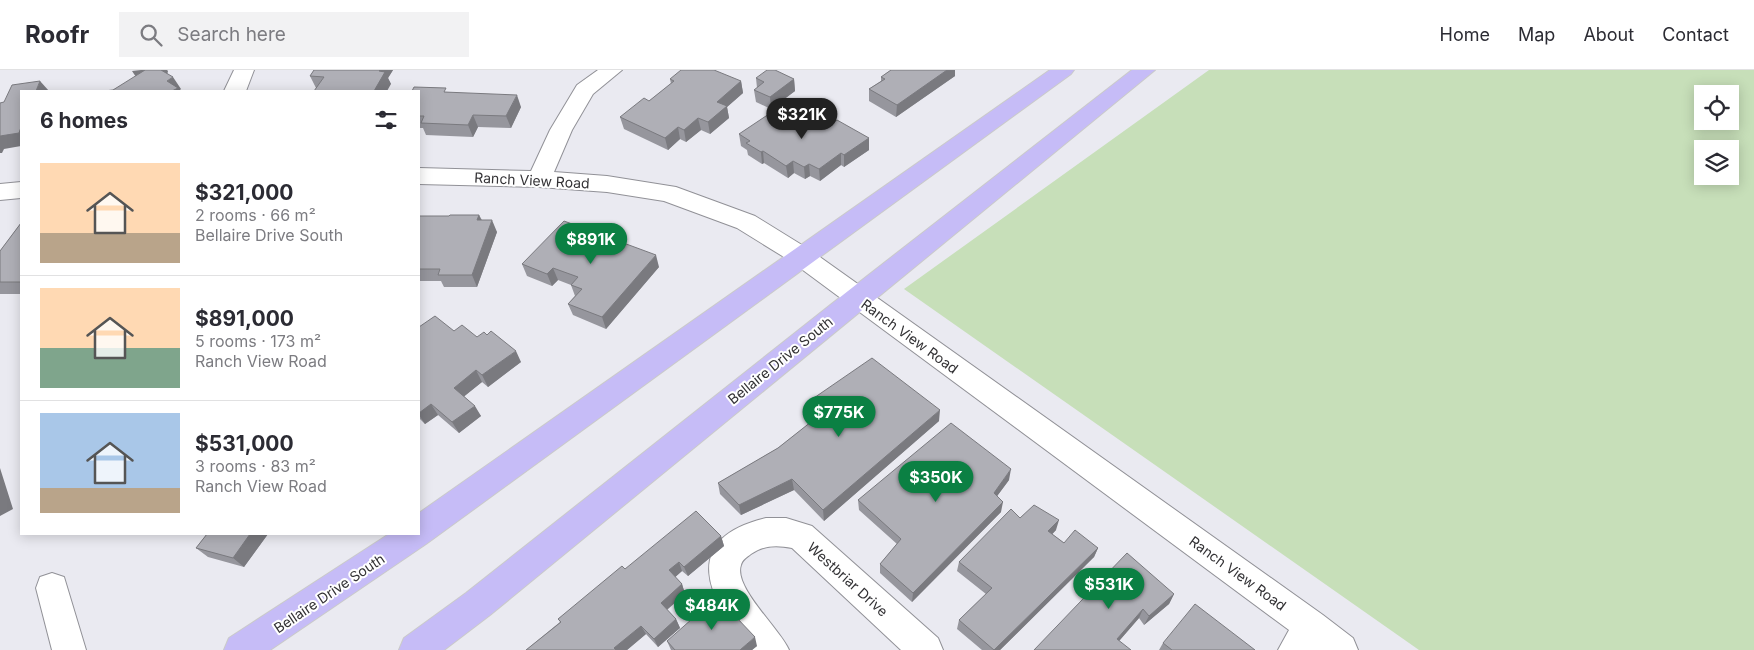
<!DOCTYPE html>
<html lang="en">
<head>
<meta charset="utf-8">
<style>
	:root { --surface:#fff; --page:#f2f2f3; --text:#2b2b33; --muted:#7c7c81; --line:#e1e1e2; --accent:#0b8043 }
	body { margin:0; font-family:Inter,sans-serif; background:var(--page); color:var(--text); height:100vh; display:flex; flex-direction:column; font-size:19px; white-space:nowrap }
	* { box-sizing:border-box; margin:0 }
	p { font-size:16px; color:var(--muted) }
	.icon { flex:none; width:28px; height:28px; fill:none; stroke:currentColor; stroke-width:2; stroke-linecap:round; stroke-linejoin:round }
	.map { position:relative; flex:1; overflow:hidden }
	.side { position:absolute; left:20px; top:20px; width:400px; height:445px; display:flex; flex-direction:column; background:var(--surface); border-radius:0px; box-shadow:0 2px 12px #0003 }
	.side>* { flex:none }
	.tools { position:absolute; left:1694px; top:15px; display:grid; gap:10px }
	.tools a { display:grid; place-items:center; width:45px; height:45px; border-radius:0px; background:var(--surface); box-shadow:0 2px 12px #0003; font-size:25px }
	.price { position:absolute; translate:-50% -42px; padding:0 11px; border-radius:18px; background:var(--accent); color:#fff; font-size:16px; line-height:32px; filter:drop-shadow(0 1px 2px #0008) }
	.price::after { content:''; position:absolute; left:50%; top:30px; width:15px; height:11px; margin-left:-8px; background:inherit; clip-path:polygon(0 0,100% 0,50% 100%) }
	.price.selected { background:#222; color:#fff }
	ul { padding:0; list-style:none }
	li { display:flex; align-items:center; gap:15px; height:125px; padding:0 20px }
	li+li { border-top:1px solid var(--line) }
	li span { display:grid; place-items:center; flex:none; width:140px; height:100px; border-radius:0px; color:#555 }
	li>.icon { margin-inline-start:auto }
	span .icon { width:60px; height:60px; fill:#fffc; stroke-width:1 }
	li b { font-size:21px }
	h2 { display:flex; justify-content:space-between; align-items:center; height:60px; padding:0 20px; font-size:21px }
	header { display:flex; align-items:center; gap:30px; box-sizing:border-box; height:70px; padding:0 25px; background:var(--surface); border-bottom:1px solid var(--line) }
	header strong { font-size:24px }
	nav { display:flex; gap:28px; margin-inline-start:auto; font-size:18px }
	.search { width:350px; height:45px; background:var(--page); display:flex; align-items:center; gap:12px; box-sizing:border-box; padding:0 18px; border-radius:0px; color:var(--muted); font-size:19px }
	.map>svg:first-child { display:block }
	.green { fill:#c7dfb9; fill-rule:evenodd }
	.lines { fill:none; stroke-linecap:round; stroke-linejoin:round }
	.minor-casing { stroke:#919197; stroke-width:2 }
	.major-casing { stroke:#cacaca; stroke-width:2 }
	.minor { fill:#fff; fill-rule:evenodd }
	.major { fill:#c6bcf7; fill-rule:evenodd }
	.wall { fill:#96969d }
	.shaded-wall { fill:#7a7a7f }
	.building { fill:#afafb6; stroke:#7a7a7f }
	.labels { text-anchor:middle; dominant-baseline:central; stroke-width:4; stroke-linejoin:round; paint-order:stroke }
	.street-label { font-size:14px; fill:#333235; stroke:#fff }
</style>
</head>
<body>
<header>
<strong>Roofr</strong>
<div class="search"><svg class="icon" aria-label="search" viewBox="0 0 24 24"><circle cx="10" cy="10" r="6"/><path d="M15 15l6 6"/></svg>Search here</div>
<nav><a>Home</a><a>Map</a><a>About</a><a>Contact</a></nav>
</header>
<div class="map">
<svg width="1754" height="580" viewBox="0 0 1754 580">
	<rect width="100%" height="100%" fill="#eaeaf1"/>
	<path class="green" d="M1209,0h545v580h-335l-515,-361zM1702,24h28v27h-28zM1702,79h28v27h-28z"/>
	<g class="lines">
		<g class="minor-casing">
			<path id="minor" d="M234,0h20l-8,21h-22z
				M598,0h24l-29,24 -21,36 -18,42 53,4 69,11 79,29 55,34 513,365 30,23 5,12h-80l11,-20 -497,-368 -55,-34 -73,-27 -57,-9 -68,-5 -120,-3v-16l112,3 19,-41 27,-45z
				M21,112v16l-21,2v-16z
				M766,448h20l26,8 126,112 5,12h-42l-109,-102c-15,-3 -28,-3 -41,6 -4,3 -9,6 -10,11 -8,22 39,64 48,85h-39c-42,-51 -72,-111 16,-132z
				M52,503l12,4 22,73h-34l-16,-62 4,-11z"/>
		</g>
		<g class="major-casing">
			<path id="major" d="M1050,0h24l-3,4 -645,470 -156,106h-46l5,-12 160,-104h30v-21z
				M1132,0h23l-665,545 -46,35h-45l5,-12 62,-45 382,-302z"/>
		</g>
		<use href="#minor" class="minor"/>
		<use href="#major" class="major"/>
	</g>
	<path class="wall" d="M314,0h79l-5,8 3,6 -75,4 -6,-12z
		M891,0h64v6l-59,41 -27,-16v-12l12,-8v-4z
		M756,8l38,1 1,12 -24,18 -15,-7 -2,-12 3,-2z
		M670,9l71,2 2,12 -16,14 2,11 -19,16 -9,-4 -15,12 -6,-3 -12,11 -44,-21 -4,-12 29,-16 22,-17z
		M419,21l29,1 73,15 -10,21 -33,-1 -5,10 -47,-2 -3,-7h-4z
		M788,52l24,5 18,-2 39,13v12l-25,17 -3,-2 -21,16 -10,-5 -5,3 -11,-6 -6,5 -24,-15 -2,1 -14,-9 -1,-5 -6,-4 -2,-12z
		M479,145l3,5 15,12 -20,55h-33l-3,-6h-22v-65h30z
		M21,153v71h-21v-43z
		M522,194l137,3 -53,62 -33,-14 -5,-11 7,-8 -4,-11 -13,-5 -6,6 -25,-10z
		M419,257l35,4 23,6 44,25 -33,25 -6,-5 -18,14 17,20 -22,17 -21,-18 -13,9 -6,-6z
		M808,332l131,19 -115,100 -30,-31 -53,25 -21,-21 -2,-11 60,-35 37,-29 -5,-6z
		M1009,410l-12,16 4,16 -89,90 -32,-29v-9l17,-20 -38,-34 -1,-10z
		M1020,448l36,12 -4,4 12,9 34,5 -4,9 -94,93h-18l-25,-21 2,-9 27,-26 -29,-23 2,-9z
		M207,464h61l-24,33 -36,-10 -12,-9z
		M721,466l3,10 -36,30 -6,-5 -7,6 7,7 3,10 -18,16 9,9 4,9 -22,19 -12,-13 -19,16h-101l34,-28 -2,-3 67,-50z
		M1174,524l-5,10 -25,21 -5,-7 -20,23 -85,9z
		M667,571l90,5 -5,4h-81z
		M1163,573l92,7h-96z"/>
	<path class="shaded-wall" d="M141,0h6l-7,13 -8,-12z
		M159,0h8l1,1 -2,9z
		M380,0h13l-5,8 3,6 -4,7h-13z
		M947,0h8v6l-59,41 1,-12z
		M173,7l8,12 -1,1 1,1h-9l-5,-10z
		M794,9l1,12 -24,18 -1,-12z
		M40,11l9,10h-13z
		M741,11l2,12 -16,14 2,11 -19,16 -2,-12 9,-20z
		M517,25l4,12 -10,21 -5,-12z
		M473,45l5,12 -5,10 -5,-12z
		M698,48l3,12 -15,12 -2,-12z
		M21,57v19l-17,3 -2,4h-2v-17z
		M678,57l2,12 -12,11 -3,-12z
		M869,68v12l-25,17v-12z
		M763,81l1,12 -2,1 -1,-12z
		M841,83v12l-21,16 -1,-12z
		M793,91l1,12 -6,5 -2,-12z
		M809,94l1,12 -5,3 -1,-12z
		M479,145l5,11 -7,-6z
		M492,150l5,12 -20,55 -5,-12z
		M656,185l3,12 -53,62 -4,-12z
		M553,198l5,12 -6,6 -5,-12z
		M516,281l5,11 -33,25 -6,-12z
		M476,300l6,12 -21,17 -7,-11z
		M431,334l7,11 -13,9 -6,-9v-2z
		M475,336l6,10 -22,17 -7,-11z
		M940,340l-1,11 -115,100 -1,-11z
		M0,398l13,41 -13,7z
		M1011,399l-2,11 -17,23 2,-10z
		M792,409l2,11 -53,25 -2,-10z
		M1003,432l-2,10 -89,90 1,-9z
		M1059,450l-3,10 -10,11 2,-10z
		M250,464h18l-24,33 -11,-9z
		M721,466l3,10 -36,30 -4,-9z
		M1098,478l-4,9 -94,93h-6z
		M679,492l3,9 -10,9 -3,-10z
		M682,514l3,10 -21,18 -3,-9z
		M1174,524l-5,10 -25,21 5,-9z
		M1143,539l-4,9 -26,30 4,-9z
		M676,549l4,9 -22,19 -4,-8z
		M641,556l5,8 -19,16h-12l-1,-2z
		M755,567l2,9 -5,4h-12z"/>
	<path class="building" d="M145,0h16l12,7 -6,4 11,7 -6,3h-68l9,-1z
		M314,0h66l-1,1 6,1 -11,19h-60l10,-14 -14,-1z
		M681,0h33l27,11 -24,21 10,4 -19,16 -10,-4 -14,12 -6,-3 -13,11 -45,-21 24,-19 5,3 25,-20 -4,-2z
		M767,0h8l19,9 -24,18 -16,-7 10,-8 -8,-4z
		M891,0h56l-50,35 -28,-16 16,-10 -4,-2z
		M40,11l-4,10h-15v36l-2,6 -19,3v-33l4,-1 8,-17z
		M414,17l32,1 -2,4 73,3 -11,21 -33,-1 -5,10 -47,-2 3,-7h-5v-25h-7z
		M772,42l16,10 7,-5 17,10 11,-7 7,5 7,-5 32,18 -25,17 -3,-2 -22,16 -10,-5 -5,3 -11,-6 -7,5 -23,-15 -2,1 -15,-9 4,-2 -11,-7z
		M450,145h29l-2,5h15l-20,55h-34l2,-6h-21v-53h30z
		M564,151l92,34 -54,62 -34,-13 14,-15 -11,-4 7,-8 -25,-9 -6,6 -25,-10z
		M21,153v59h-21v-31z
		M435,246l19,15 8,-6 15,12 7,-5 3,3 4,-4 25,20 -34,24 -6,-5 -22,18 21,18 -23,16 -21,-18 -12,9v-86z
		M872,288l68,52 -117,100 -31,-31 -53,26 -21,-22 60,-35 43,-34 -13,-12z
		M951,353l60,46 -17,24 9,9 -90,91 -33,-29 21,-25 -43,-39z
		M1034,435l25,15 -11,11 16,12 11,-13 23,18 -104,102 -35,-30 33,-32 -33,-26 52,-53 9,9z
		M696,441l25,25 -37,31 -5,-5 -10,8 13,14 -21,19 15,16 -22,20 -13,-13 -27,22 2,2h-90l35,-28 -3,-3 64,-53 3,3z
		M207,464h43l-17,24 -37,-10z
		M1127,483l47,41 -25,22 -6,-7 -26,30 14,11h-97z
		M717,527l38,40 -15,13h-65l-8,-9z
		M1195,534l60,46h-83l-9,-7z"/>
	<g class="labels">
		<g class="street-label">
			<text transform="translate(532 110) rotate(3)">Ranch View Road</text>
			<text transform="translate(910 266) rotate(36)">Ranch View Road</text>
			<text transform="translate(780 290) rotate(-39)">Bellaire Drive South</text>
			<text transform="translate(1238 503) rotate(36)">Ranch View Road</text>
			<text transform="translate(848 509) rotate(42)">Westbriar Drive</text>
			<text transform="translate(329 523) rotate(-34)">Bellaire Drive South</text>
		</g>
	</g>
</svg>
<div class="tools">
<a><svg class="icon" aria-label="locate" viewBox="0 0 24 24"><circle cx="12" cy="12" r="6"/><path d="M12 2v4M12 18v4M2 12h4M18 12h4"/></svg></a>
<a><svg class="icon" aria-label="layers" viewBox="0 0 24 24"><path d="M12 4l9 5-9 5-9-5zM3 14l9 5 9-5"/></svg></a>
</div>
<b class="price selected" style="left:802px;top:70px">$321K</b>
<b class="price" style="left:591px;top:195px">$891K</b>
<b class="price" style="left:839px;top:368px">$775K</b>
<b class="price" style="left:936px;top:433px">$350K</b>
<b class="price" style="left:1109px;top:540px">$531K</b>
<b class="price" style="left:712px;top:561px">$484K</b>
<section class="side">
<h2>6 homes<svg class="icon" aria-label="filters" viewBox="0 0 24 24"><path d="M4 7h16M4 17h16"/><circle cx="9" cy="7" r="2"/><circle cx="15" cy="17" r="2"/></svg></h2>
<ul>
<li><span style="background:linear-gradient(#ffd9b3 70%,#b9a48a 0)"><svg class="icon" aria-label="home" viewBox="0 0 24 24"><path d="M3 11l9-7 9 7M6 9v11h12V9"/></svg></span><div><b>$321,000</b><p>2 rooms · 66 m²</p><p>Bellaire Drive South</p></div></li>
<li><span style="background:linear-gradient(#ffd9b3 60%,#7fa58c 0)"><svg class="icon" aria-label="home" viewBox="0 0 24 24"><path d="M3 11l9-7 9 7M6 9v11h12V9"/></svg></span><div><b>$891,000</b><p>5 rooms · 173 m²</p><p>Ranch View Road</p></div></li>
<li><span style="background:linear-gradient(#a9c7e8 75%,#b9a48a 0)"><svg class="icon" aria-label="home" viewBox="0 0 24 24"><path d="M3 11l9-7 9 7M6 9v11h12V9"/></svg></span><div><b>$531,000</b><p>3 rooms · 83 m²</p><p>Ranch View Road</p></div></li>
</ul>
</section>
</div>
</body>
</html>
